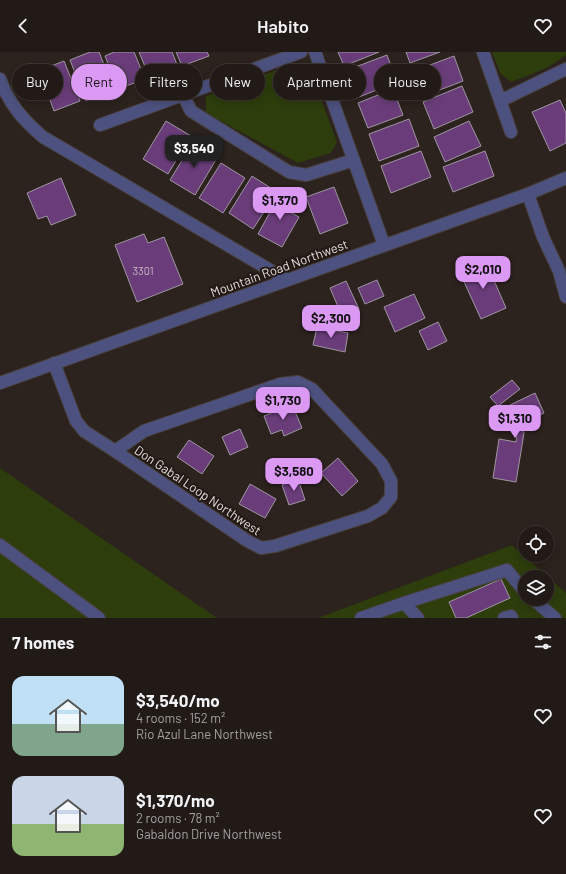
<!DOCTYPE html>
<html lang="en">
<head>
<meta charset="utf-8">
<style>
	:root { --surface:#211a16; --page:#29231f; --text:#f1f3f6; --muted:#a2a1a1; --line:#3e3835; --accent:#dc99f4 }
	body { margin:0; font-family:Barlow,sans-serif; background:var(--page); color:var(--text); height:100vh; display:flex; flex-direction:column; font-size:15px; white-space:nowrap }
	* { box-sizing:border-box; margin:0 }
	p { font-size:13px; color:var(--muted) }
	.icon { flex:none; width:22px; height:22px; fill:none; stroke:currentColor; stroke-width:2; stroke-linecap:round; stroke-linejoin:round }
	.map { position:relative; height:566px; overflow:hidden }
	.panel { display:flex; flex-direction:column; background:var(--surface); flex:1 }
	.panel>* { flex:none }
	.hud { position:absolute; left:12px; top:12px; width:542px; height:36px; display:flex; gap:8px }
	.buttons { position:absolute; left:518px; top:474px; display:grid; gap:8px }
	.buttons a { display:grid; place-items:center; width:36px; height:36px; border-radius:50%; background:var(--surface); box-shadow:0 2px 10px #0003,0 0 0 1px var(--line); font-size:20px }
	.price { position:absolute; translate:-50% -34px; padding:0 9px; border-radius:8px; background:var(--accent); color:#111; font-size:13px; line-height:26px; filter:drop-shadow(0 1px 2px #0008) }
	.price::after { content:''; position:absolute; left:50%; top:24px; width:12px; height:9px; margin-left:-6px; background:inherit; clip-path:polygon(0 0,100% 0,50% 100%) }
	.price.on { background:#222; color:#fff }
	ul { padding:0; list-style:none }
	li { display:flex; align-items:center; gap:12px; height:100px; padding:0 12px }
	li span { display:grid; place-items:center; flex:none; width:112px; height:80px; border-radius:12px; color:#555 }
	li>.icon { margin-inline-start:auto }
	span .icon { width:48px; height:48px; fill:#fffc; stroke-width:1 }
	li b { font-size:17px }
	h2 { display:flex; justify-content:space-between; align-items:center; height:48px; padding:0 12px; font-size:17px }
	.chip { padding:0 14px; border-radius:18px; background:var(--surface); box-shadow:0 2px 10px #0003,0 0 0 1px var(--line); font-size:14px; line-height:36px }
	.chip.on { background:var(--accent); color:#111 }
	header { display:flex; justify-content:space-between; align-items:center; height:52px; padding:0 12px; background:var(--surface); font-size:18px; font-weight:600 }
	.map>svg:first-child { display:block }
	.green { fill:#2d3d0c; fill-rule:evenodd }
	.building { fill:#6a3d7a; stroke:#9e97a1 }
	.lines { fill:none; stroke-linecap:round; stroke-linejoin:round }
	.minor-casing { stroke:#49403c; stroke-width:14 }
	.minor { stroke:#4c517f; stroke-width:12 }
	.labels { text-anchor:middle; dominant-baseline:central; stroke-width:4; stroke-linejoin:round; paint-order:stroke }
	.number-label { font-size:11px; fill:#c6b5c2 }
	.street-label { font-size:13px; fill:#e4ddda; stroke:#221915 }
</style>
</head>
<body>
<header><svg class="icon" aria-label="back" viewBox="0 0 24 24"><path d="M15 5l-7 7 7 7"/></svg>Habito<svg class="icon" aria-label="heart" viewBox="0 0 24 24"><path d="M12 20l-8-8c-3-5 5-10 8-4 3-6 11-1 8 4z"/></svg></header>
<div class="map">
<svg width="566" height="566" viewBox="0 0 566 566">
	<rect width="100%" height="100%" fill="#2c221e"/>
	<path class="green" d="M492,0h74v3c-16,13 -36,20 -55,27l-11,-9z
		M296,11l13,4 28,75 -6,11 -33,10 -92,-50v-17z
		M0,416l217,150h-217z
		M512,493l54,48v25h-248zM525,525h22v22h-22z"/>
	<path class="building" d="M90,0h9l15,38 -28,11 -16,-41z
		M114,0h20l11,27 -27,10 -13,-33z
		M139,0h33l6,15 -28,12z
		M176,0h31l2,4 -27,10z
		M338,0h41l-35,14z
		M406,0h34l-30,11z
		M387,3l10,27 -43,17 -4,-11 1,-1 -6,-16z
		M454,4l9,25 -39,15 -10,-25z
		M64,9l16,40 -26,10 -8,-22 -6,2 -7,-18z
		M462,34l11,26 -39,17 -11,-27z
		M393,37l10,26 -35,13 -10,-25z
		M560,48l6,13v30l-16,8 -18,-39z
		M409,67l10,27 -40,15 -10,-27z
		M166,69l25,15 -23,38 -25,-15z
		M469,69l12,25 -36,16 -11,-25z
		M192,92l25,14 -22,37 -25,-15z
		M421,99l10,26 -40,16 -10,-27z
		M485,99l9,25 -41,16 -10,-25z
		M221,111l24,15 -22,35 -24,-15z
		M252,124l25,16 -24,37 -24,-16z
		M61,126l15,37 -25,10 -4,-9 -9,3 -11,-26z
		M334,135l14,36 -28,11 -14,-37z
		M280,142l16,8 -6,10 9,5 -17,30 -24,-13z
		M144,182l4,9 16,-6 19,47 -46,18 -22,-57z
		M486,210l20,46 -25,11 -21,-46z
		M377,228l7,16 -19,8 -7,-16z
		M346,229l13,28 -17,7 -12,-28z
		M414,242l11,24 -30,14 -11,-25z
		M438,270l9,19 -19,9 -9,-19z
		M317,275l31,6 -3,19 -32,-7z
		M512,328l8,9 -22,17 -8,-9z
		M535,341l9,20 -24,11 4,9 -8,49 -23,-4 6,-39 17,3 2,-14 -10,-22z
		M292,352l10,24 -18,8 -2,-6 -11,4 -7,-18z
		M240,377l8,18 -18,8 -8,-18z
		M189,388l25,16 -12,18 -25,-17z
		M338,406l20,23 -16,15 -21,-23z
		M298,427l7,21 -16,5 -7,-20z
		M250,432l26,15 -11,19 -26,-14z
		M501,527l9,19 -44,20h-10l-7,-16z"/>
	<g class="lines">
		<g class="minor-casing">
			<path id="minor" d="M315,0l69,193
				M483,0l28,80
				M0,27c9,25 23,41 43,58l244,143
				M183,43l8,16 98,61 17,3 48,-15
				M500,49l66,-32
				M100,73l201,-73
				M528,142l15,43 16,34 7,26
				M54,311l22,58 8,10 31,20 131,89 15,8 14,-2 93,-30 14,-8 9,-11v-16l-9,-17 -70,-75 -14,-7 -18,2 -136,47 -29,20
				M0,331l528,-189 38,-16
				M0,493l99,73
				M533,547l22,19
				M404,551l14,15
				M361,566l43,-15 103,-33 18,22
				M504,566l7,-2 1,2"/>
		</g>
		<use href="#minor" class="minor"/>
	</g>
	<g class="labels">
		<g class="number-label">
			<text x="143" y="218">3301</text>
		</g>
		<g class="street-label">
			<text transform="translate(279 216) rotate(-20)">Mountain Road Northwest</text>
			<text transform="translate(198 438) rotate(34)">Don Gabal Loop Northwest</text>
		</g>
	</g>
</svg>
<div class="buttons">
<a><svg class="icon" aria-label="locate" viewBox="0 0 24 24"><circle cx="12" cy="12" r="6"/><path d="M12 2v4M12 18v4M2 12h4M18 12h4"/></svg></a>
<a><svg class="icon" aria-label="layers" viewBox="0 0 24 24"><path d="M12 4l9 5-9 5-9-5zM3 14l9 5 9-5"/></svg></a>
</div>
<b class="price on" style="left:194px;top:117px">$3,540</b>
<b class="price" style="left:280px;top:169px">$1,370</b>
<b class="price" style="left:483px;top:238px">$2,010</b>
<b class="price" style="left:331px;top:287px">$2,300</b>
<b class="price" style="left:283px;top:369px">$1,730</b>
<b class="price" style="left:515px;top:387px">$1,310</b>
<b class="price" style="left:294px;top:440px">$3,580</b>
<div class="hud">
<a class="chip">Buy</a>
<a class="chip on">Rent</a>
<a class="chip">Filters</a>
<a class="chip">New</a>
<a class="chip">Apartment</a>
<a class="chip">House</a>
</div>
</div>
<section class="panel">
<h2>7 homes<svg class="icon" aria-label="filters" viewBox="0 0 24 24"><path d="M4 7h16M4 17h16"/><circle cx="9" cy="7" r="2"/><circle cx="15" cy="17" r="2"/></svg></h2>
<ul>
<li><span style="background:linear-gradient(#bfe0f5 60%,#7fa58c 0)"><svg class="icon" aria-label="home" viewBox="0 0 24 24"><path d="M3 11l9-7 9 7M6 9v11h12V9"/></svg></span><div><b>$3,540/mo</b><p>4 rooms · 152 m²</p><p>Rio Azul Lane Northwest</p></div><svg class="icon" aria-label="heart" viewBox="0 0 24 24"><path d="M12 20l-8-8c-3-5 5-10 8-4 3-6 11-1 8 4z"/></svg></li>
<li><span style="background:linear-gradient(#c9d6e8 60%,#8fb573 0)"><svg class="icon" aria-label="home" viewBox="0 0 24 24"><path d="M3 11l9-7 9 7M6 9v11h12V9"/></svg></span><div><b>$1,370/mo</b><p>2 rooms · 78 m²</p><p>Gabaldon Drive Northwest</p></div><svg class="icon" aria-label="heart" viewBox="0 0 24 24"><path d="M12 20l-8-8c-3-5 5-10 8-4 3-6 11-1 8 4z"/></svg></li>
</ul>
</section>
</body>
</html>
